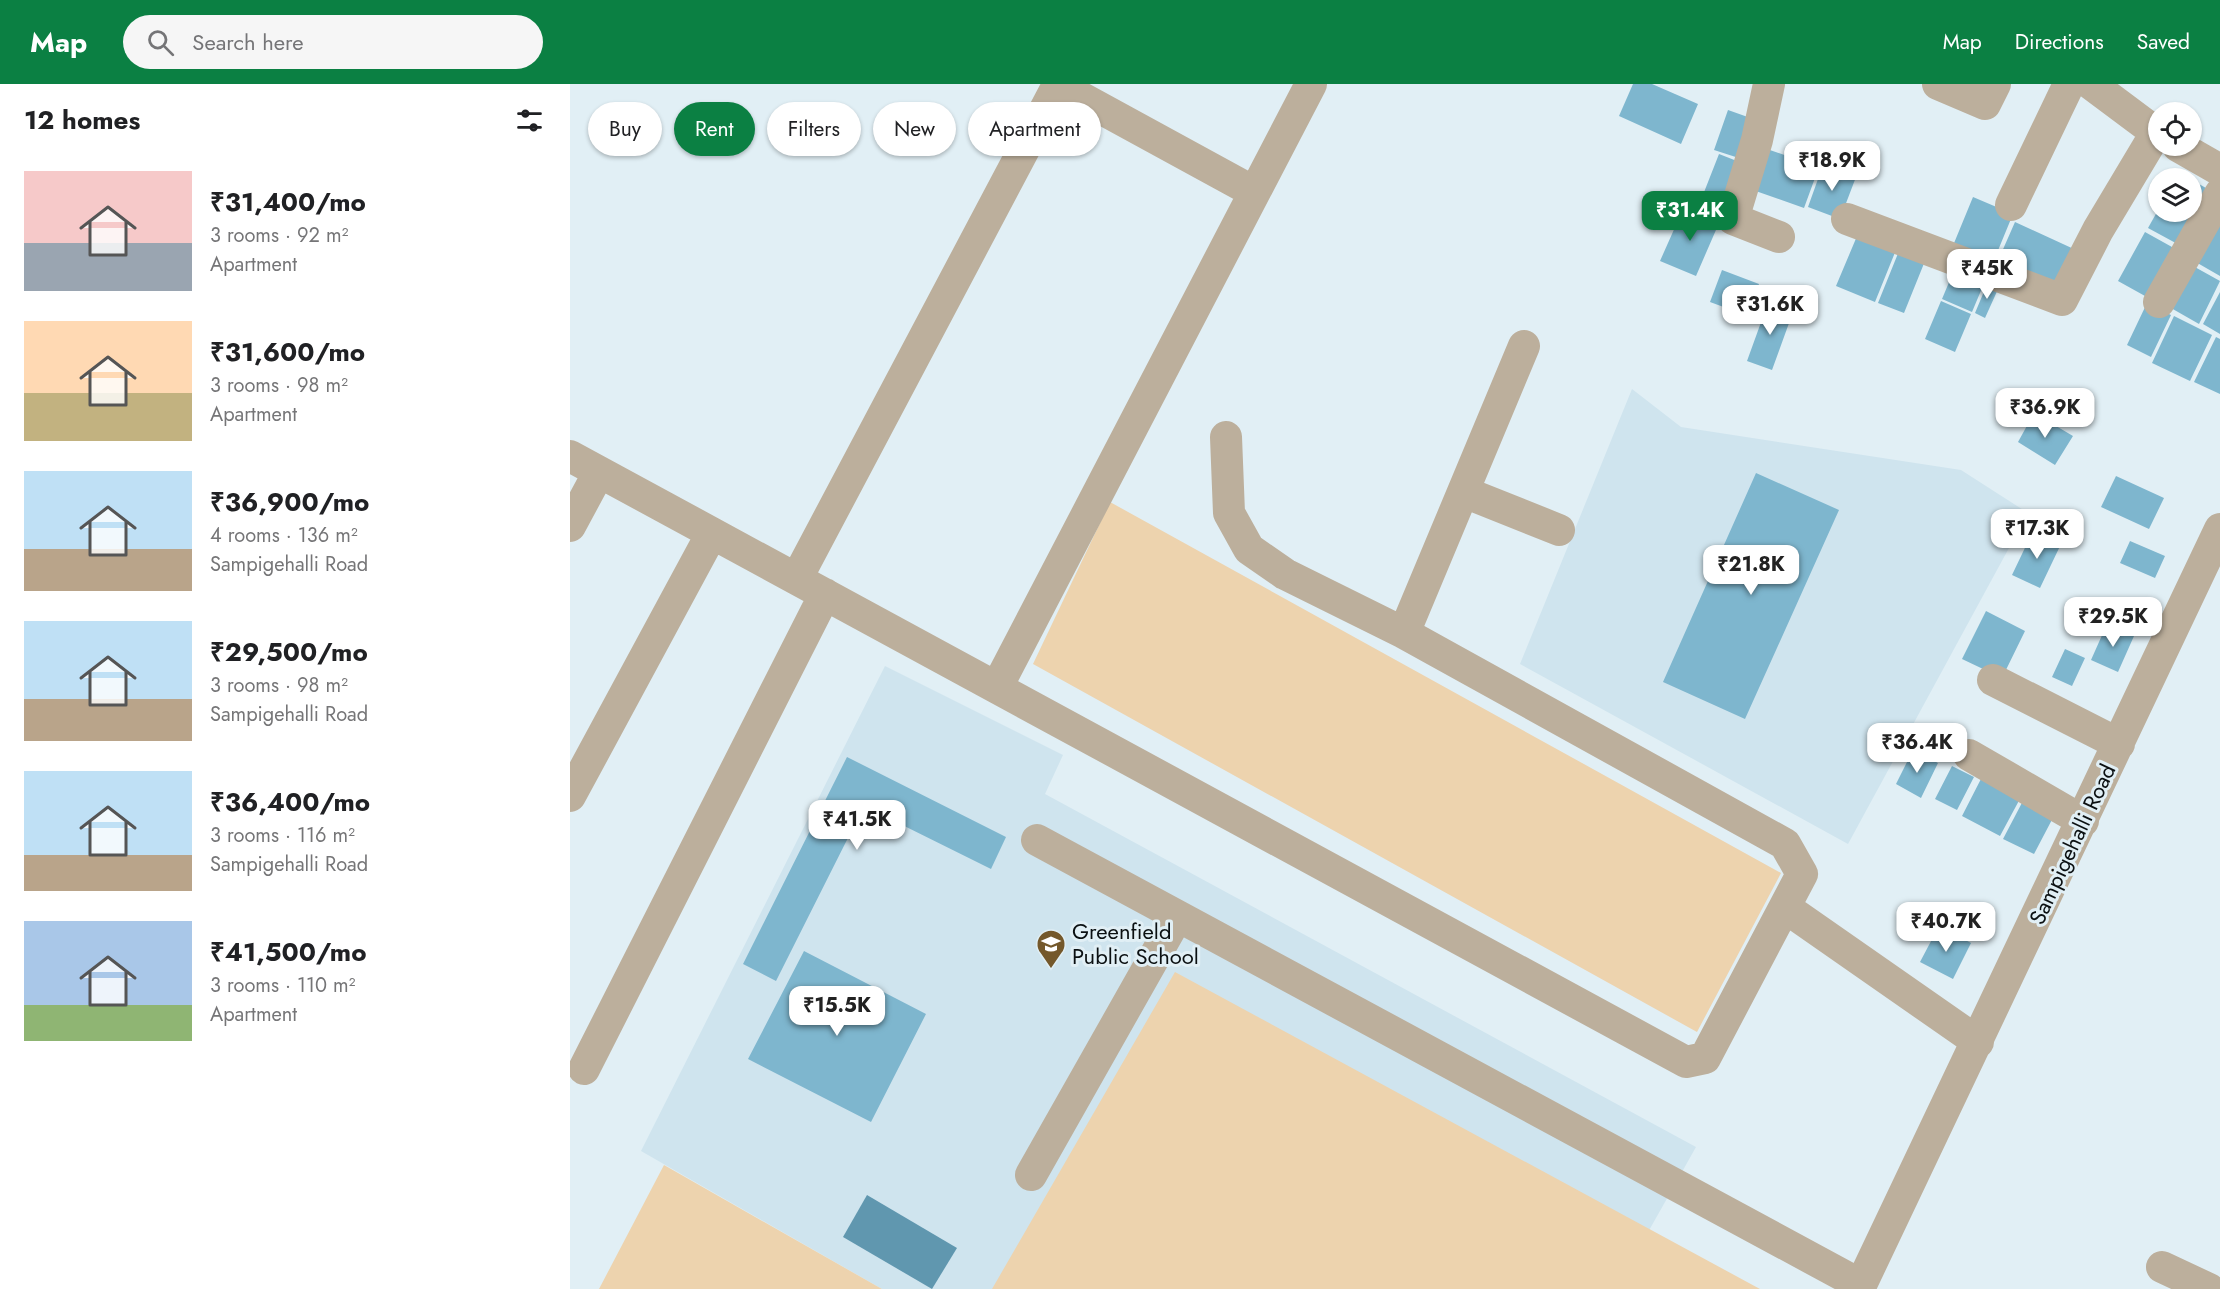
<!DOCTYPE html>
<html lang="en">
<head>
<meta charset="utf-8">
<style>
	:root { --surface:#fff; --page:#f6f6f6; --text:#202124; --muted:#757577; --accent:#0b8043 }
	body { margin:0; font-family:Jost,sans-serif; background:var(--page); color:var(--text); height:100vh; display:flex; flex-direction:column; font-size:22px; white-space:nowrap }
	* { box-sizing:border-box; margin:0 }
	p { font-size:20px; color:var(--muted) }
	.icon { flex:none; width:33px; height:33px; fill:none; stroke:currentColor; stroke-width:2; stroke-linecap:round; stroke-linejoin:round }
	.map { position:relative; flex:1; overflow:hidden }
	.panel { display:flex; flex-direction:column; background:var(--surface); width:570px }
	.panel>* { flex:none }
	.hud { position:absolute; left:18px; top:18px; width:570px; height:54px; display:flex; gap:12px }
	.tools { position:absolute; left:1578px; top:18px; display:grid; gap:12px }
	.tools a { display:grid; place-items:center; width:54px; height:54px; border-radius:50%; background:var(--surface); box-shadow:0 2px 4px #0004; font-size:30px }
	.price { position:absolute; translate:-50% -51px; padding:0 14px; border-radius:12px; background:#fff; color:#222; font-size:20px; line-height:39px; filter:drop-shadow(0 2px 3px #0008) }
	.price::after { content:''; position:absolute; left:50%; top:36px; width:18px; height:14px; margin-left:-9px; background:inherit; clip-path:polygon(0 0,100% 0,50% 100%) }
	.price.active { background:var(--accent); color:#fff }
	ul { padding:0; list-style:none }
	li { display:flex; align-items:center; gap:18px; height:150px; padding:0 24px }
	li span { display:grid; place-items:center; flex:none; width:168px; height:120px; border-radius:0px; color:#555 }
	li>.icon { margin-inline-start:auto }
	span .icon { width:72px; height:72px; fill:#fffc; stroke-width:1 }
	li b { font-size:26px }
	h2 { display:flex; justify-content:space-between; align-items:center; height:72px; padding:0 24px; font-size:26px }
	.chip { padding:0 21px; border-radius:27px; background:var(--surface); box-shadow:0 2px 4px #0004; font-size:21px; line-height:54px }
	.chip.active { background:var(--accent); color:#fff }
	header { display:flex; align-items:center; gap:36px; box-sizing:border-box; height:84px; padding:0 30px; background:var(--accent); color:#fff }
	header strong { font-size:28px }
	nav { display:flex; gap:33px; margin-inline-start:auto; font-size:21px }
	.search { width:420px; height:54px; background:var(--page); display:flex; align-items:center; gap:15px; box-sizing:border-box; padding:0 21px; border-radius:33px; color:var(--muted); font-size:22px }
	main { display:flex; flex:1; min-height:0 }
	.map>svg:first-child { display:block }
	.built { fill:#cfe4ee }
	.green { fill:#edd3ae }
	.water { fill:#6097af }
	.building { fill:#7eb6ce }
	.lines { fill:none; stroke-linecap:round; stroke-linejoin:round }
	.minor { stroke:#bcaf9c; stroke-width:32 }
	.labels { text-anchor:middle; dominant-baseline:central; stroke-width:6; stroke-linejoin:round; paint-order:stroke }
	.street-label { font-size:22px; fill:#0b1012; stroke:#e1eff5 }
	.poi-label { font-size:22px; fill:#0b1012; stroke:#e1eff5; text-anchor:start }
</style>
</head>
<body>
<header>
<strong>Map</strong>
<div class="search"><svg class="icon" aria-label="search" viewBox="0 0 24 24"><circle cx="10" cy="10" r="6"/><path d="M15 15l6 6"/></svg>Search here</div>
<nav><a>Map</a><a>Directions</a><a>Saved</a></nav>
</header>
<main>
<section class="panel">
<h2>12 homes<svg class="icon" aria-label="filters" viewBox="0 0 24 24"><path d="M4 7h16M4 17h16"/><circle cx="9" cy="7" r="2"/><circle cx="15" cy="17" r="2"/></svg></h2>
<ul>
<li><span style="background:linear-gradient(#f6c9c9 60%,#9aa5b1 0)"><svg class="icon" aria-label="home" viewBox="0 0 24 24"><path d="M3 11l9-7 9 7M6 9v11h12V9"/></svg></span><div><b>₹31,400/mo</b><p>3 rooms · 92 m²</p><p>Apartment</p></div></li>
<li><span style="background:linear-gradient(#ffd9b3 60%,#c2b280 0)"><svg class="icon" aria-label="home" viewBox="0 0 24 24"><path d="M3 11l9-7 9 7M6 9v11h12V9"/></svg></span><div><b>₹31,600/mo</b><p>3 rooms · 98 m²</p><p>Apartment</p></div></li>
<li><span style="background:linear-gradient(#bfe0f5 65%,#b9a48a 0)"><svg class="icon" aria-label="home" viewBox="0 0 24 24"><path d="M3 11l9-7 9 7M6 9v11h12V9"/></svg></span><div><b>₹36,900/mo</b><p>4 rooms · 136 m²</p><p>Sampigehalli Road</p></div></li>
<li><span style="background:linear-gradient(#bfe0f5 65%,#b9a48a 0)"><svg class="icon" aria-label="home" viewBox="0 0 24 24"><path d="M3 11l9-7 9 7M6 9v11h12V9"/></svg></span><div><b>₹29,500/mo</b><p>3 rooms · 98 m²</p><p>Sampigehalli Road</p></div></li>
<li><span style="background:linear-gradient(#bfe0f5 70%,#b9a48a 0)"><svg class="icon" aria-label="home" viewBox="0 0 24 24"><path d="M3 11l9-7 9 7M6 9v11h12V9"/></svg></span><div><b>₹36,400/mo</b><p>3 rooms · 116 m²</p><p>Sampigehalli Road</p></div></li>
<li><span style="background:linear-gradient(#a9c7e8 70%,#8fb573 0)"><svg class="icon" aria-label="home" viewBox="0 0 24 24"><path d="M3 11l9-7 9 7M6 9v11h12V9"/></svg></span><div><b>₹41,500/mo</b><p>3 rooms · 110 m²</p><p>Apartment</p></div></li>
</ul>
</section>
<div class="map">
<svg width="1650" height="1205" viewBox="0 0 1650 1205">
	<rect width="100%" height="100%" fill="#e1eff5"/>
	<path class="built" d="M1062,305l49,38 280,43 67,43 -180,331 -328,-180z
		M315,582l178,89 -18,39 651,353 -80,142h-734l-241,-138z"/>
	<path class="green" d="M540,418l671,371 -84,159 -664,-368z
		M605,888l585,317h-768z
		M94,1081l218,124h-283z"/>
	<path class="water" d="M297,1111l90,53 -25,41 -89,-52z"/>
	<path class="building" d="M1063,0h19l46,20 -17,40 -62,-28z
		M1158,26l31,11 -14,39 -31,-10z
		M1194,64l55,19 -15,41 -54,-19z
		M1149,70l23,9 -21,51 -22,-9z
		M1253,81l33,12 -16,42 -32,-12z
		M1622,96l21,12 -30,55 -35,-19 9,-16h35z
		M1403,113l40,17 -21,51 -40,-17z
		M1114,123l35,16 -23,53 -36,-15z
		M1650,132v60l-26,-15z
		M1445,138l61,28 -18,41 -61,-28z
		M1290,145l38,16 -23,57 -39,-16z
		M1575,148l36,20 -27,49 -36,-20z
		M1331,162l26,10 -23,57 -26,-10z
		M1623,182l27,15 -21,43 -28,-16z
		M1385,184l30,13 -13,31 -30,-13z
		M1152,186l37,14 -11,32 -38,-14z
		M1418,198l11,5 -14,31 -10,-5z
		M1650,208v42l-17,-10z
		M1371,217l30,13 -16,38 -30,-13z
		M1198,219l25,9 -21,58 -25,-9z
		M1577,219l24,12 -20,42 -24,-12z
		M1604,232l38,19 -22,46 -38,-18z
		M1646,253l4,2v55l-26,-12z
		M1464,329l39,23 -18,29 -37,-23z
		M1186,389l83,37 -94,209 -82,-37z
		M1546,392l48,22 -15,31 -48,-22z
		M1463,447l28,13 -21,44 -28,-13z
		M1560,457l35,15 -10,22 -35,-15z
		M1416,527l39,20 -23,47 -40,-19z
		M1537,540l27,12 -16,36 -27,-12z
		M1495,565l20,9 -13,28 -20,-9z
		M1343,666l25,13 -17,35 -25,-14z
		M277,673l159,80 -15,32 -127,-63 -88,175 -33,-17z
		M1382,682l22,11 -17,33 -22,-11z
		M1413,691l39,20 -22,41 -38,-20z
		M1455,713l31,15 -22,42 -31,-15z
		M1369,842l32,17 -18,36 -33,-17z
		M234,867l122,63 -55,108 -123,-63z"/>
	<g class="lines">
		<path class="minor" d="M1199,0l-12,56 -24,79 46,18
			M1368,0l47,20 10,-20
			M1521,0l67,50
			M1608,62l42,24
			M1441,121l58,-121
			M1277,135l215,81 36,-70 58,-97
			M1589,218l61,-108
			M0,372l1116,606 19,-4 97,-184 -17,-30 -381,-211 -119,-59 -36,-25 -20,-36 -3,-76
			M894,408l95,38
			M0,442l29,-54
			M227,494l261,-493 196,107
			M834,549l120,-287
			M1423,596l126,64
			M427,603l314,-603
			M1399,671l114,66
			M0,712l142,-263
			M467,756l824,445
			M1216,824l192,134
			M14,985l241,-475
			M461,1091l146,-258
			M1592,1183l47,22
			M1289,1205l361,-760"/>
	</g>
	<defs>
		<g id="school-pin" transform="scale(1.5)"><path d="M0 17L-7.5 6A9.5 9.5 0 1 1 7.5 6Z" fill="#74582b" stroke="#e1eff5"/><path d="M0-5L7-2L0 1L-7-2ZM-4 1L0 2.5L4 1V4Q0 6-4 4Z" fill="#fff"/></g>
	</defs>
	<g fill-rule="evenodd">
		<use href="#school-pin" x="481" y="860"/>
	</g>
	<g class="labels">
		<g class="street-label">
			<text transform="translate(1502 760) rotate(-65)">Sampigehalli Road</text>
		</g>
		<g class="poi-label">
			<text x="502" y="847">Greenfield<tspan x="502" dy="25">Public School</tspan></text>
		</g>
	</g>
</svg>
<div class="tools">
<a><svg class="icon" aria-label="locate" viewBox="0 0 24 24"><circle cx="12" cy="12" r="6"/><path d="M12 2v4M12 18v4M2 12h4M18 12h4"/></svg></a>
<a><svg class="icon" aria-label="layers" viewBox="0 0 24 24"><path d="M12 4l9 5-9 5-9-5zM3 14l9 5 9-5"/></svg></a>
</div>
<b class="price" style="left:1262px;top:108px">₹18.9K</b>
<b class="price active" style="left:1120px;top:158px">₹31.4K</b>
<b class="price" style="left:1417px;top:216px">₹45K</b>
<b class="price" style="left:1200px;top:252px">₹31.6K</b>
<b class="price" style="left:1475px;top:355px">₹36.9K</b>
<b class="price" style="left:1467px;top:476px">₹17.3K</b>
<b class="price" style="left:1181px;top:512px">₹21.8K</b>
<b class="price" style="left:1543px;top:564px">₹29.5K</b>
<b class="price" style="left:1347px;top:690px">₹36.4K</b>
<b class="price" style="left:287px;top:767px">₹41.5K</b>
<b class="price" style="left:1376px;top:869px">₹40.7K</b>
<b class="price" style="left:267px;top:953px">₹15.5K</b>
<div class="hud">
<a class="chip">Buy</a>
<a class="chip active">Rent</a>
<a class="chip">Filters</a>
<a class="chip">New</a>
<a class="chip">Apartment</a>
</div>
</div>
</main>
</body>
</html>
